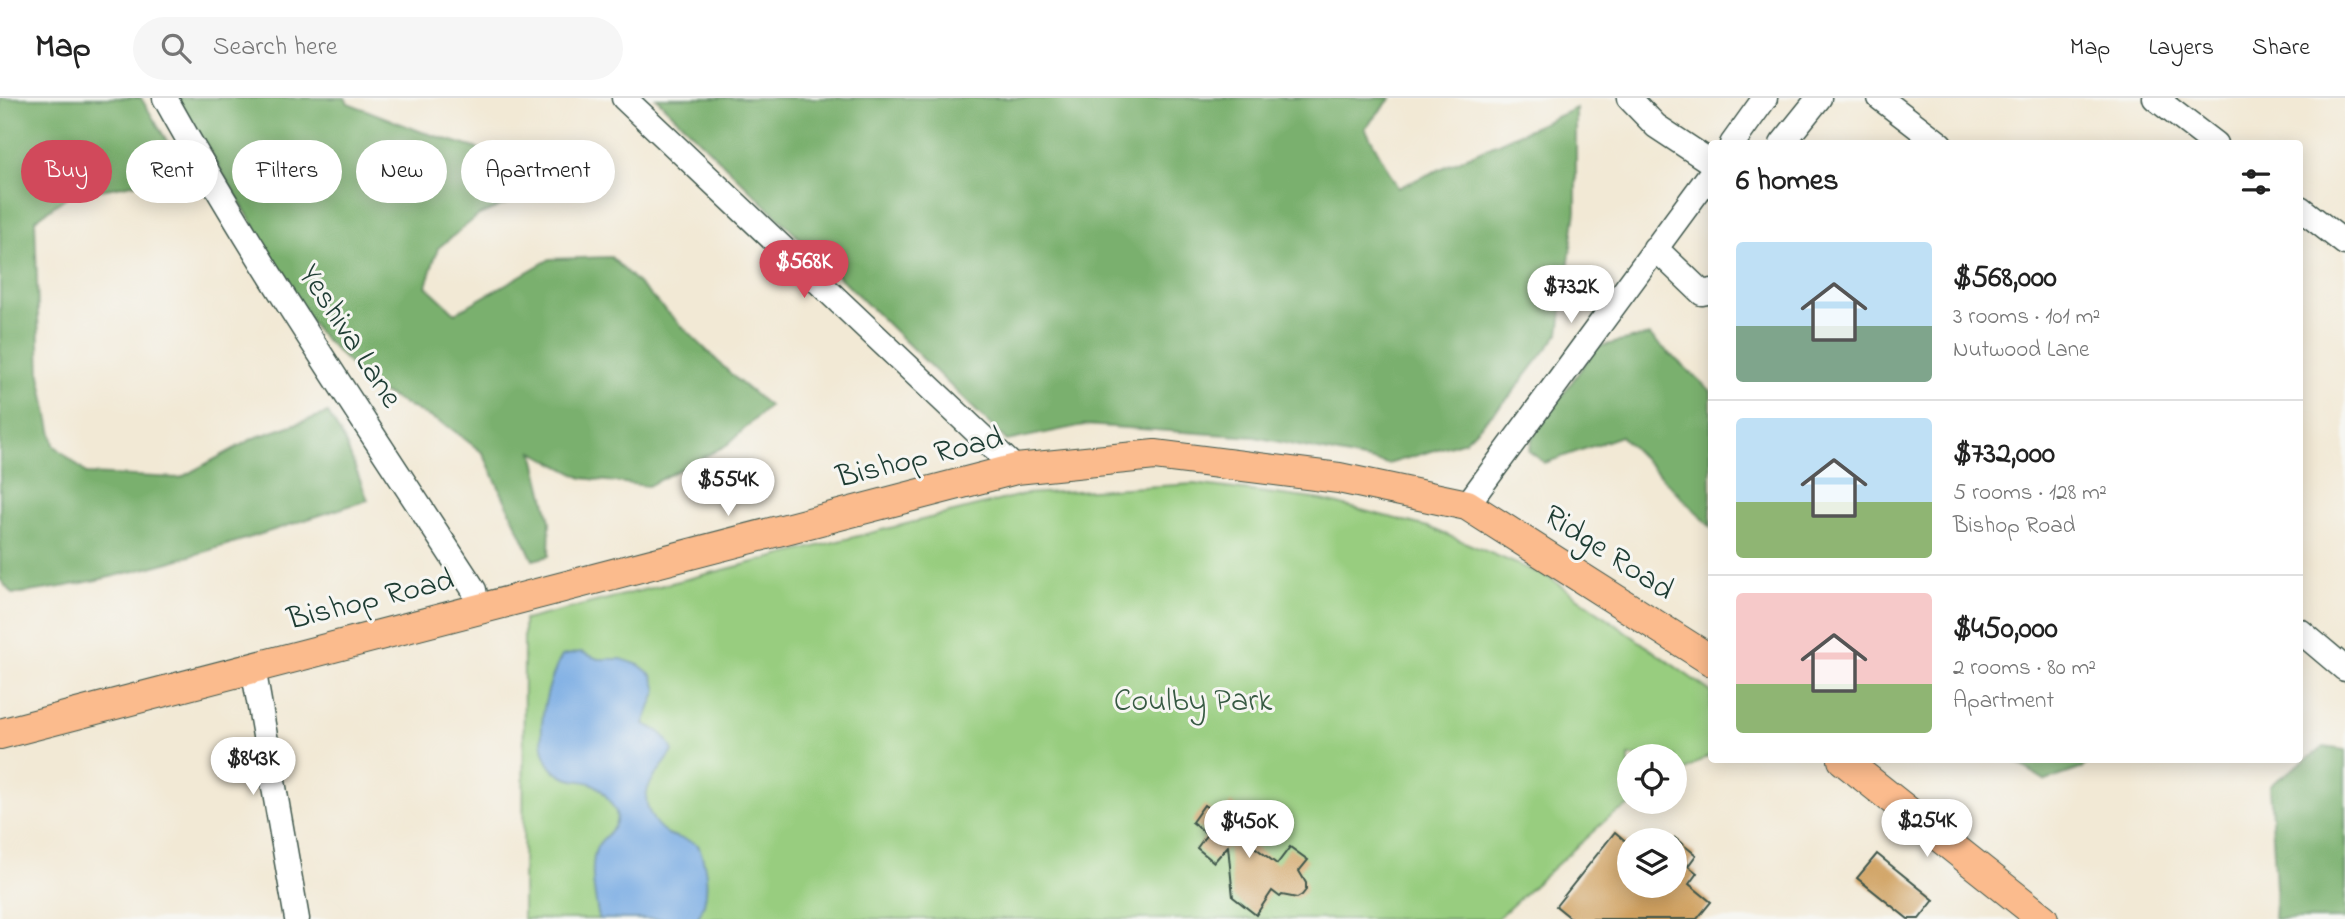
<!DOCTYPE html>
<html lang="en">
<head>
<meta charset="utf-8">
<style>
	:root { --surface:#fff; --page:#f6f6f6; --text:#222; --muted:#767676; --line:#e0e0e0; --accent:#d1495b }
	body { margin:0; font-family:"Indie Flower",sans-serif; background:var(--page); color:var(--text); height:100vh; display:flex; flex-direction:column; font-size:26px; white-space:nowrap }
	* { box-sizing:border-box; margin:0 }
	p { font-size:23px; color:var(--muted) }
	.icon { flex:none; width:38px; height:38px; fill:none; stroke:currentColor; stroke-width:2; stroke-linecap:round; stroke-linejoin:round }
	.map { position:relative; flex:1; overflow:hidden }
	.sheet { position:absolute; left:1708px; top:42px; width:595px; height:623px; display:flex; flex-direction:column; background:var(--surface); border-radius:7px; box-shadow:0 4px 18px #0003 }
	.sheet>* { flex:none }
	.guide { position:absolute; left:21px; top:42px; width:665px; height:63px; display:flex; gap:14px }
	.tools { position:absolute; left:1617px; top:646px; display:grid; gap:14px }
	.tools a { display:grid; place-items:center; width:70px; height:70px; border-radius:50%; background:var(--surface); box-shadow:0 4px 18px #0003; font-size:35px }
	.price { position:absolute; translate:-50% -60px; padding:0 16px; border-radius:24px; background:#fff; color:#222; font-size:23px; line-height:46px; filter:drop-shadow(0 2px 4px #0008) }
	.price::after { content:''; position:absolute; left:50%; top:42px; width:21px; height:16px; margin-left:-10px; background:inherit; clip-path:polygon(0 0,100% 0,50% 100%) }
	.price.selected { background:var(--accent); color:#fff }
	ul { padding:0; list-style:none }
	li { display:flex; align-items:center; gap:21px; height:175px; padding:0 28px }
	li+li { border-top:2px solid var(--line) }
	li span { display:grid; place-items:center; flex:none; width:196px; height:140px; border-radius:7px; color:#555 }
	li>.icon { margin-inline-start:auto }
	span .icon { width:84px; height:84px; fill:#fffc; stroke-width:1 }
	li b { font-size:30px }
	h2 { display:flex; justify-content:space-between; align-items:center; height:84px; padding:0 28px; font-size:30px }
	.pill { padding:0 24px; border-radius:32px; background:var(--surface); box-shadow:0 4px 18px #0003; font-size:24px; line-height:63px }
	.pill.selected { background:var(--accent); color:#fff }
	header { display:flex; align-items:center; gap:42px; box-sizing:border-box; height:98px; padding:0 35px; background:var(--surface); border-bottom:2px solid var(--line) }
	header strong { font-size:33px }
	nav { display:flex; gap:38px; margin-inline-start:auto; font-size:24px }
	.search { width:490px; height:63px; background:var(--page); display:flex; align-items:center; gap:18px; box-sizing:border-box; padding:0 24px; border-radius:38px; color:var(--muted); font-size:26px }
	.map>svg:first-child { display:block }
	.green { fill:#98cd7f; stroke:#5c855a; stroke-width:2 }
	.forest { fill:#7ab06e; stroke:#4c7651; stroke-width:2 }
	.water { fill:#77aae3; stroke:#4b748c; stroke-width:2 }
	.building { fill:#d0a160 }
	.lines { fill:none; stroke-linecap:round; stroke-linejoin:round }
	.minor-casing { stroke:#3f574c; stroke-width:27 }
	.major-casing { stroke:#3f574c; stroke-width:32 }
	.minor { stroke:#fff; stroke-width:24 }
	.major { stroke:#fbbb8d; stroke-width:30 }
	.labels { text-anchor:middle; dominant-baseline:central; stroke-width:6; stroke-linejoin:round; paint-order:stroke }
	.street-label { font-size:32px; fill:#1f3d34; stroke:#f6f6f2 }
	.park-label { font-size:32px; fill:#375a43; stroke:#f6f6f2 }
</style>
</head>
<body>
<header>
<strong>Map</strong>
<div class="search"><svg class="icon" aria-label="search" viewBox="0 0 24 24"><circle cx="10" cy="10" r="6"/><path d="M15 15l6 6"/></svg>Search here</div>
<nav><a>Map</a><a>Layers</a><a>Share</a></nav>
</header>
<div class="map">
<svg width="2345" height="821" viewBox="0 0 2345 821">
	<rect width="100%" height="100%" fill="#f6f6f2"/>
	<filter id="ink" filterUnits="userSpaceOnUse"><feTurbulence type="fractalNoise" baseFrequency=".0143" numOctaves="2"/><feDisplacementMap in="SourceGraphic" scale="14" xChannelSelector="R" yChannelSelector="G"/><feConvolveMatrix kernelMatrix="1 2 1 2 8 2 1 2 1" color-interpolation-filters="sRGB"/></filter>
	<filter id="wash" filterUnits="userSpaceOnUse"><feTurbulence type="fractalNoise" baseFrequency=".00686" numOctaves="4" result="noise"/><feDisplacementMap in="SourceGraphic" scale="28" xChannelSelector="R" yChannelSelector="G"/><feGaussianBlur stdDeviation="1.57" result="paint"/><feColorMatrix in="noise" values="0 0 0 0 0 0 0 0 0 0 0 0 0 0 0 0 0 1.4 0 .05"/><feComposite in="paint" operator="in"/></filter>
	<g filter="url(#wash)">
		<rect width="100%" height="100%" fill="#f2e9d5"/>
		<path class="green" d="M1194,386l128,16 106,27 122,51 161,114v62l-36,23v-21h-46v46h6l-27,16 -111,101h-974l1,-299 501,-126z"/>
		<path class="forest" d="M0,0h141l46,76 -119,22 -33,24 5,155 14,70 33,29 93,4 74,-40 74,-25 16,27 24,60c-117,36 -235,81 -356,94l-12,-15z
			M178,0h167l3,5 74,29 100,30 -9,39 -34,14 -41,33 -12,38 29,27 95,-54 61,-2 126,123 32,26 -42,39 -79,41 -66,-8 -49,-26 17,69 -1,35 -16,4 -50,-107 -34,-26 -77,-40 -56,-57z
			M656,0h735l-26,30 33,60 178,-80v103l-17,122 -50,64 -44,44 -77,23 -133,-27 -171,-12 -77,16z
			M1649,237l62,56v136l-90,-91 -76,27 -16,-12 4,-15 64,-89z
			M2324,649l21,3v169h-71l2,-31 -6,-103z
			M2013,662h79l-12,9 -34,12z"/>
		<path class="water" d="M581,554l17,7h23l18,6 13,10 5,15 -13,34c15,6 23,12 29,27 -12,22 -36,35 -23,62 3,8 10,16 18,21 8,4 20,5 30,11 10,23 13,53 -1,74h-98c-4,-22 -10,-48 -3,-70 5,-13 24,-19 20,-36 -1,-5 -6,-9 -8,-14 -17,-25 -26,-13 -46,-23 -36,-19 -16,-93 0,-120z"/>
		<g id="blocks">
			<path class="building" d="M1231,704l17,14 -12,17 41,31 13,-17 18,13 -9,11 7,12v7l-4,5 -5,3 -15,-3 -2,2 -8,-6 -16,24 -23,-18 -5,-51 -14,16 -17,-14 10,-14 -15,-12 12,-17 16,12z
				M1615,734l14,12v42h46v-48l21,17 -8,11 9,7 -8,11 22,18 -14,17h-125l-16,-13z
				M1877,756l57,46 -15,19h-11l-51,-41z"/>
		</g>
	</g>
	<g filter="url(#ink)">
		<use href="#blocks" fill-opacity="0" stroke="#3f574c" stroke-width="2"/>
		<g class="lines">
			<g class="minor-casing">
				<path id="minor" d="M165,0c94,169 204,330 309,492l4,20
					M624,0l392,371
					M1629,0l27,28 56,37
					M1880,0l60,46
					M2155,0l60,46
					M1732,46l33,-46
					M1782,46l37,-46
					M2300,110l45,35
					M1655,150l47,45 10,-2
					M1467,407l245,-333
					M2300,533l45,38
					M253,569l44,252"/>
			</g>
			<g class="major-casing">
				<path id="major" d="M0,636l1016,-265 139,-14 184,23 128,27 245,156
					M1843,662l200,159"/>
			</g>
			<use href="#minor" class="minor"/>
			<use href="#major" class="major"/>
		</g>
	</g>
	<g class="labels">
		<g class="street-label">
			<text transform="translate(349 239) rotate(57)">Yeshiva Lane</text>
			<text transform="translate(920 361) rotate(-14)">Bishop Road</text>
			<text transform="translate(1608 456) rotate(33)">Ridge Road</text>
			<text transform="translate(371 503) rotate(-14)">Bishop Road</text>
		</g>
		<g class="park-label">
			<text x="1193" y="604">Coulby Park</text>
		</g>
	</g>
</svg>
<div class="tools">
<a><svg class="icon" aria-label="locate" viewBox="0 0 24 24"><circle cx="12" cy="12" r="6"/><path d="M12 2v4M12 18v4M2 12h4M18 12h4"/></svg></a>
<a><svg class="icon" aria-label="layers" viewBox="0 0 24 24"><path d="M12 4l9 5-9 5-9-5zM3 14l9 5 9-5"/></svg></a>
</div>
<b class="price selected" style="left:804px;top:202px">$568K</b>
<b class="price" style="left:1571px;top:227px">$732K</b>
<b class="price" style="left:728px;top:420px">$554K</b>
<b class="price" style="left:253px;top:699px">$843K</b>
<b class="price" style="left:1927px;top:761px">$254K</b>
<b class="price" style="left:1249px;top:762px">$450K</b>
<div class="guide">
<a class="pill selected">Buy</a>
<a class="pill">Rent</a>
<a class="pill">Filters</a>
<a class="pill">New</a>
<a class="pill">Apartment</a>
</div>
<section class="sheet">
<h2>6 homes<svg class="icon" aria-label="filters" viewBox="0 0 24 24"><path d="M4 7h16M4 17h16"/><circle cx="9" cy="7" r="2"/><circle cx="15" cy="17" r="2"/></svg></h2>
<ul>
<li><span style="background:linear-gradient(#bfe0f5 60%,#7fa58c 0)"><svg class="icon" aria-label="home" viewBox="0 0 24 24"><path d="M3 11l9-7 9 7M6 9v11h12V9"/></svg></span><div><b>$568,000</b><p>3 rooms · 101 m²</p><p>Nutwood Lane</p></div></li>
<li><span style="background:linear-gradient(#bfe0f5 60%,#8fb573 0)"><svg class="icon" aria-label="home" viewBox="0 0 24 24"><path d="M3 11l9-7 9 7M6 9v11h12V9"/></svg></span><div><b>$732,000</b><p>5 rooms · 128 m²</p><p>Bishop Road</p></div></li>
<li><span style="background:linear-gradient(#f6c9c9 65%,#8fb573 0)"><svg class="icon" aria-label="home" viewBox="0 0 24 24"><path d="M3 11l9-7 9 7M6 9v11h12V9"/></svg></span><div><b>$450,000</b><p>2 rooms · 80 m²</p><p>Apartment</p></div></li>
</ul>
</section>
</div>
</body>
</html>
